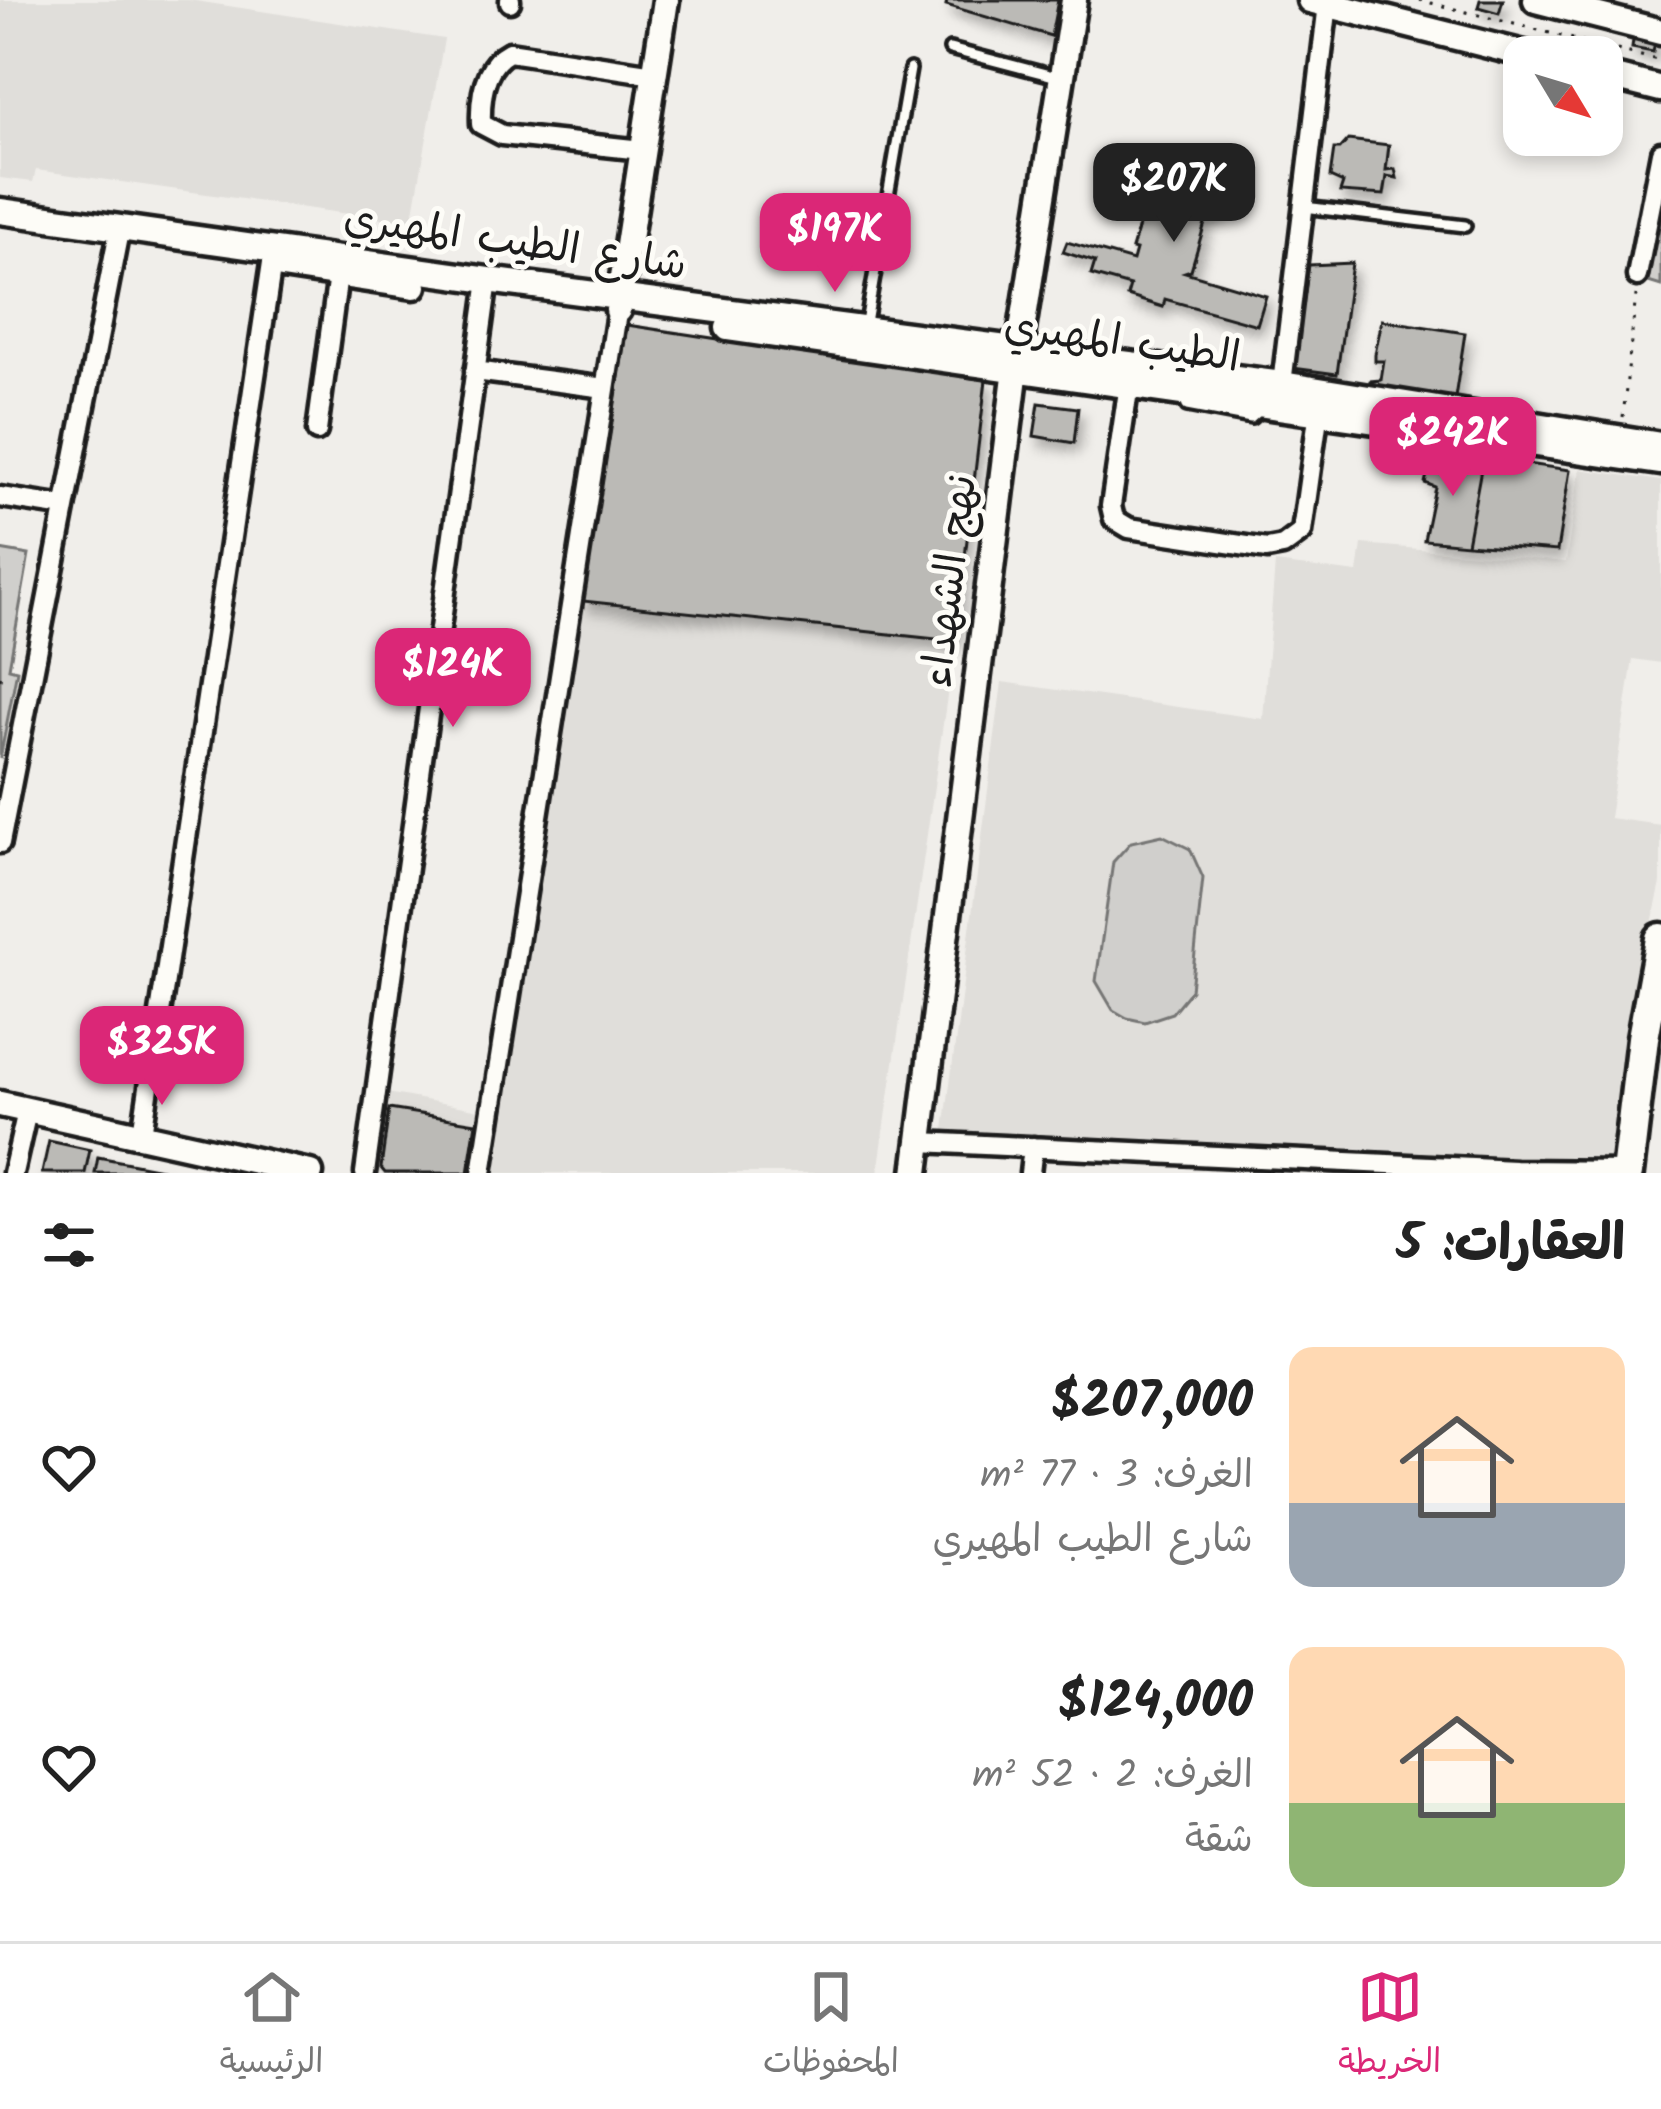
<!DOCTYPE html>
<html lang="ar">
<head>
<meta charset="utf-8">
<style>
	:root { --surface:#fff; --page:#f6f6f6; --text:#222; --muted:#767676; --line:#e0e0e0; --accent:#db2777 }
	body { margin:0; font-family:Kalam,"Playpen Sans Arabic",sans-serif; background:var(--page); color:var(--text); direction:rtl; height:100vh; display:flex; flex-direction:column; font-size:45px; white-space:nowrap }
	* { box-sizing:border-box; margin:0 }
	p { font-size:39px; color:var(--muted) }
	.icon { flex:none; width:66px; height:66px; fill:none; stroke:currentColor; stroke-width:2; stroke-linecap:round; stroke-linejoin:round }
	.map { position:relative; height:1173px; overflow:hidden; direction:ltr }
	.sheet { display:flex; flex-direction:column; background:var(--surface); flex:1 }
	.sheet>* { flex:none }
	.needle { width:78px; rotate:128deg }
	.controls { position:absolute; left:1503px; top:36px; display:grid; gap:24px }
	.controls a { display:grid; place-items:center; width:120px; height:120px; border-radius:24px; background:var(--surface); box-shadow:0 6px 18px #0003; font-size:60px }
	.price { position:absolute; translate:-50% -102px; padding:0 27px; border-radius:24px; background:var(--accent); color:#fff; font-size:39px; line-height:78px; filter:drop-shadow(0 3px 6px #0008) }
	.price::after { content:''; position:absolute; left:50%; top:72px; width:36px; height:27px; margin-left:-18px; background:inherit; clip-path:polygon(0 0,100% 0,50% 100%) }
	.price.current { background:#222; color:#fff }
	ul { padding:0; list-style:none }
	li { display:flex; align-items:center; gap:36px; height:300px; padding:0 36px }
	li span { display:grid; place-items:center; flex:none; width:336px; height:240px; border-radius:24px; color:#555 }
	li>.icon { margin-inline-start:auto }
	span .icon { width:144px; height:144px; fill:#fffc; stroke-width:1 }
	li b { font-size:51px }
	h2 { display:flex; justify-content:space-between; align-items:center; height:144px; padding:0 36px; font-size:51px }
	.menu { display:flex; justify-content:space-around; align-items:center; height:168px; border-top:3px solid var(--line); background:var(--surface); font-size:33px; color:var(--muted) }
	.menu a { display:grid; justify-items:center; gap:6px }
	.menu .current { color:var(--accent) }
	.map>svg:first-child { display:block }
	.built { fill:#e0deda }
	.green { fill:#d0cfcc; stroke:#767674; stroke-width:3 }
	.building { fill:#bbbab6; stroke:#1c1c1c; stroke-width:3; filter:url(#shadow) }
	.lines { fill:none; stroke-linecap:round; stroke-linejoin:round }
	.service-casing { stroke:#1c1c1c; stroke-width:18 }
	.minor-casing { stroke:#1c1c1c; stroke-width:27 }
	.tertiary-casing { stroke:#1c1c1c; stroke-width:33 }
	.primary-casing { stroke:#1c1c1c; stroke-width:39 }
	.path { stroke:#1c1c1c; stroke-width:3; stroke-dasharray:3 9; stroke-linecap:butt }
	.service { stroke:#fdfcf7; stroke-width:9 }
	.minor { stroke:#fdfcf7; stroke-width:18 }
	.tertiary { stroke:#fdfcf7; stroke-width:24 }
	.primary { stroke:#fdfcf7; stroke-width:30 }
	.labels { text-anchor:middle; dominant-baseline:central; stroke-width:10; stroke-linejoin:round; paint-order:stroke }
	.street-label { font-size:42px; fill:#1c1c1c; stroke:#fdfcf7 }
</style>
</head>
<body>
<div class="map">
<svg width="1661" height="1173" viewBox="0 0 1661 1173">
	<defs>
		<filter id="shadow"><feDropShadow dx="5" dy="9" stdDeviation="6" flood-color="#0004"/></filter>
	</defs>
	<rect width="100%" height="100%" fill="#f0eeea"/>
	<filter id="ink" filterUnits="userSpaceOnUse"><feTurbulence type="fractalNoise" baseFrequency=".00833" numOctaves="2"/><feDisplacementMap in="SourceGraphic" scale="24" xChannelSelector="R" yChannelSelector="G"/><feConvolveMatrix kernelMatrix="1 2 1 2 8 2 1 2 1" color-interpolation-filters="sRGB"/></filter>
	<g filter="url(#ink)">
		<path class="built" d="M0,0h189l255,39 -32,184 -376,-53 -3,12 -33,-4z
			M1580,469l81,12v182l-28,-4 -24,159 52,7v58l-14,63 -33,217 -670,-33 58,-448 261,37 12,-156 83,10 4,-29 204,18z
			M583,601l372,40 -77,532h-390z
			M387,1093l104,19 -11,61h-107z"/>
		<path class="green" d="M1661,203v83l-16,-5z
			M0,550l29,5 -20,113 8,2 -17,89z
			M1162,835l28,14 13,29 -12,112 -19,23 -27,9 -18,-4 -14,-8 -17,-29 17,-119 18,-20z"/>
		<path class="building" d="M947,0h111l-7,36 -105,-31z
			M1480,0h23l-4,13 -21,-6z
			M1634,34l22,5 -3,13 -21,-4z
			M1348,140l41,5 -3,25 9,-1 2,9 -10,-2 -3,19 -44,-3 3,-9 -13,-6 4,-28h6z
			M1169,154l40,12 -4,14 20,6 -8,29 -9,-2 -17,57 -6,2 81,24 -9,29 -92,-26 -2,8 -36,-11 3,-10 -39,-11 4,-13 -32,-10 4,-10 66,19 3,-11 -4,-1 17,-56 -11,-4 7,-26 19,6z
			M1352,263l-15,111 -44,-6 16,-103z
			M1382,320l83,13 -11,71 -88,-11 4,-12 11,-1 3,-19h-9v-7z
			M627,325l359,55 -31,261 -372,-40z
			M1039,403l39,5 -4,35 -40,-7z
			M1448,454l35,4 -16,86 -43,-4 11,-53 -10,-4 5,-20 14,5z
			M1483,458l87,12 -13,81 -90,-7z
			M389,1109l87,14 -8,50h-83l-4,-5z
			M49,1141l41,9 -5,23h-43z
			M98,1157l63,12 -1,4h-65z"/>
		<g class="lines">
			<g class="service-casing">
				<path id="service" d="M950,49l111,29
					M1304,207l161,19
					M865,329l45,-260
					M1183,396l4,10 64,12 11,-10"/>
			</g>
			<g class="minor-casing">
				<path id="minor" d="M510,2v-2
					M642,150l-140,-15 -21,-11c-1,-26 3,-59 28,-72l145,22
					M1637,276l24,-124
					M475,371l130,17
					M1129,384l-18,122 3,13 15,9 138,21 16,-3 19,-14 17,-122
					M1282,384l46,-380
					M317,431l21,-156
					M0,497l65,10
					M0,843l120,-617
					M142,1134l132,-885
					M921,1142l594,28 112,1
					M13,1173l14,-62
					M365,1173l123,-893
					M482,1173l135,-860
					M1030,1173l3,-26"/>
			</g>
			<g class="tertiary-casing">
				<path id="tertiary" d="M1310,0l226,57
					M1536,0l125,32
					M1602,74l59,15
					M0,211l488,69 794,104 379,61
					M282,266l132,20
					M618,310l48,-310
					M728,328l933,134
					M0,1104l310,69
					M916,1173l100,-805 58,-368"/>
			</g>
			<g class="primary-casing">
				<path id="primary" d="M1627,1173l16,-135 18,-99"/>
			</g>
			<path class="path" d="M1419,0l242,61
				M1623,417l13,-122
				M0,679l1,-5"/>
			<use href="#service" class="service"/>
			<use href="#minor" class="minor"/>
			<use href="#tertiary" class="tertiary"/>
			<use href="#primary" class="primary"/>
		</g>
	</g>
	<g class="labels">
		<g class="street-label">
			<text transform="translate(515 243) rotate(8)">شارع الطيب المهيري</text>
			<text transform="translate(1122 343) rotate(8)">الطيب المهيري</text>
			<text transform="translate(951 581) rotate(-83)">نهج الشهداء</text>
		</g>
	</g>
</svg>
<div class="controls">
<a><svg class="needle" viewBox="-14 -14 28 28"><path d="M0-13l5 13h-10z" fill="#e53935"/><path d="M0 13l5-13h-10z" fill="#767676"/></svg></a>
</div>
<b class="price current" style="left:1174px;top:245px">$207K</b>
<b class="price" style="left:835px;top:295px">$197K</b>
<b class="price" style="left:1453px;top:499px">$242K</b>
<b class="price" style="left:453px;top:730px">$124K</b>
<b class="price" style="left:162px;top:1108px">$325K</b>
</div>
<section class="sheet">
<h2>العقارات: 5<svg class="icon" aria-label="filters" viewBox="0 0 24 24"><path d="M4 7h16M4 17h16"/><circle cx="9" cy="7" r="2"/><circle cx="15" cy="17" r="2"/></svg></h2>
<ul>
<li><span style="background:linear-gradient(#ffd9b3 65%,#9aa5b1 0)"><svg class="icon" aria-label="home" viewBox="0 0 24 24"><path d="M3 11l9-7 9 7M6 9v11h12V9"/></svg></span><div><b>$207,000</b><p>الغرف: 3 · 77 m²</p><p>شارع الطيب المهيري</p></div><svg class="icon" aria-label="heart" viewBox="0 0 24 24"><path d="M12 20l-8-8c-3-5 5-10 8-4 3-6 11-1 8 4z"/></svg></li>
<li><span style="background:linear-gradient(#ffd9b3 65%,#8fb573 0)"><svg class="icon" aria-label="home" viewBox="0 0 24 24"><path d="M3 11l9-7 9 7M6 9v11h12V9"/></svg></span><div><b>$124,000</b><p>الغرف: 2 · 52 m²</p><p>شقة</p></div><svg class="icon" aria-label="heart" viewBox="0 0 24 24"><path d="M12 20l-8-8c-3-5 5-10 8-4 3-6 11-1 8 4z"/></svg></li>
</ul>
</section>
<nav class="menu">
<a class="current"><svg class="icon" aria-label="map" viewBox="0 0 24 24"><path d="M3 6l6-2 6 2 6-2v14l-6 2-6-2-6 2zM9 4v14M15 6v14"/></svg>الخريطة</a>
<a><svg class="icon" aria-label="saved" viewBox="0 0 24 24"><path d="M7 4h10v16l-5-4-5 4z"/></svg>المحفوظات</a>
<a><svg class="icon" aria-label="home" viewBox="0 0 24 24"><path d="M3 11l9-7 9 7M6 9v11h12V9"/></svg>الرئيسية</a>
</nav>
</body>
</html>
